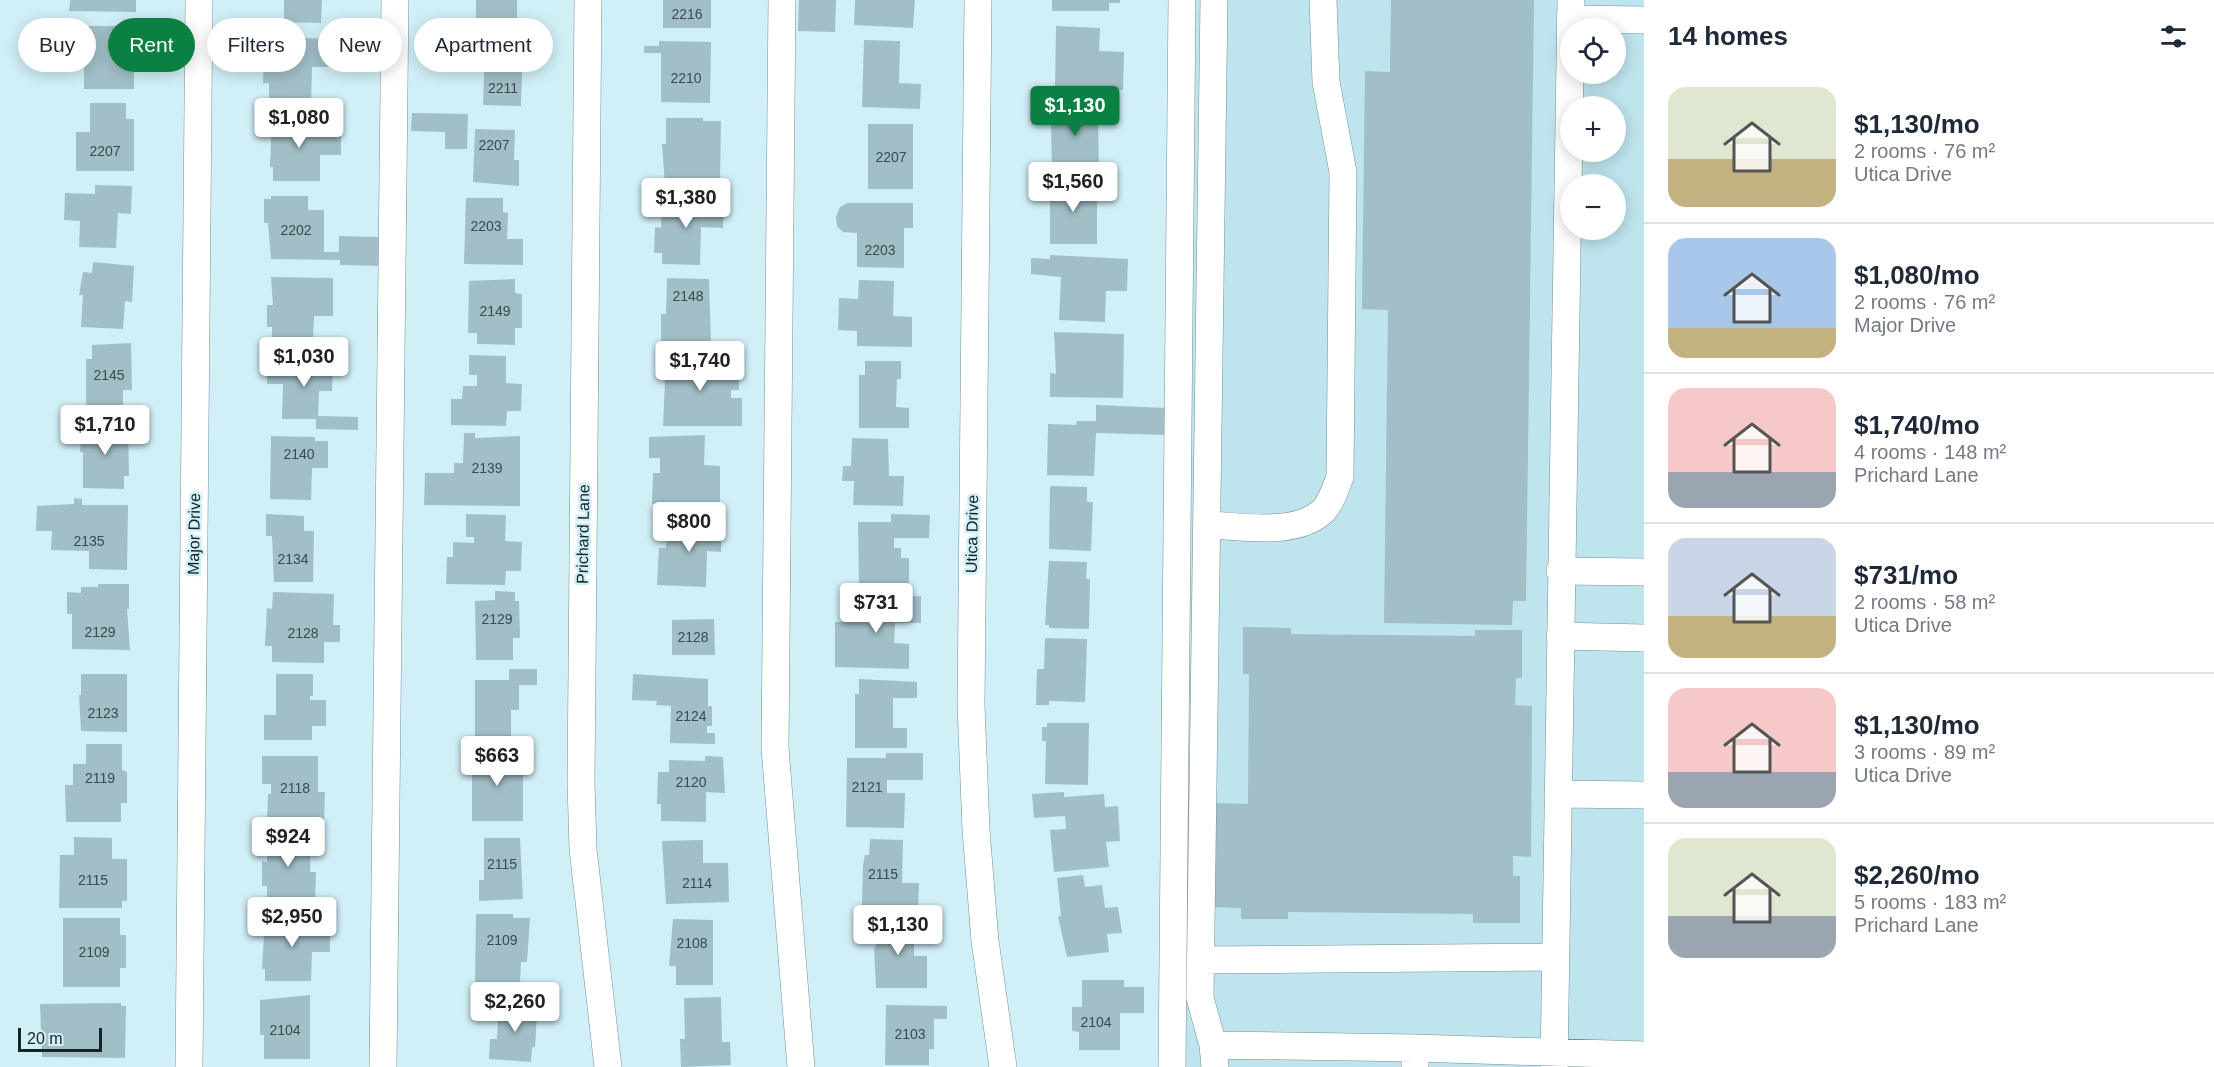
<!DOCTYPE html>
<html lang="en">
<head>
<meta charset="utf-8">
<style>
	:root { --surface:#fff; --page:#f2f2f3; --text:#1f2937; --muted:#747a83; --line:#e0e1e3; --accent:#0b8043 }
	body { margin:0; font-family:Helvetica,sans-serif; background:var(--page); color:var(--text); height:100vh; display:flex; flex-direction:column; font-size:22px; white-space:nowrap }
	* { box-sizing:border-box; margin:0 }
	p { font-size:20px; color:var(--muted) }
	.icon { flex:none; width:33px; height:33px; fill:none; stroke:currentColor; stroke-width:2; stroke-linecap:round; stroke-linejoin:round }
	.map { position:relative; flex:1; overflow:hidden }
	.sheet { display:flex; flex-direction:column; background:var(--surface); width:570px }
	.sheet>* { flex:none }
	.top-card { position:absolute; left:18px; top:18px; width:570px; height:54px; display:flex; gap:12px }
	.buttons { position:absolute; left:1560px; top:18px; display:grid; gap:12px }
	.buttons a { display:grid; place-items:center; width:66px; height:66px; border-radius:50%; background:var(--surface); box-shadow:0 3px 15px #0003; font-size:30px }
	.scale { position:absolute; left:18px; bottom:15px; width:84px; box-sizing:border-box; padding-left:6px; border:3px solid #182326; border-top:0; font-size:16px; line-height:21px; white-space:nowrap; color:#182326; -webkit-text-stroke:4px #d1eff7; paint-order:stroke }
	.price { position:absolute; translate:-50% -51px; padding:0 14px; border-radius:6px; background:#fff; color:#222; font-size:20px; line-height:39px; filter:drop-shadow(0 2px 3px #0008) }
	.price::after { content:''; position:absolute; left:50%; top:36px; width:18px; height:14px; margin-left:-9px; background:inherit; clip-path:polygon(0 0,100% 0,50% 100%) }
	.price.active { background:var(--accent); color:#fff }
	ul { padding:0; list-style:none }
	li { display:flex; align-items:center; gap:18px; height:150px; padding:0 24px }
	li+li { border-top:2px solid var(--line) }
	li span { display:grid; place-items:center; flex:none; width:168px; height:120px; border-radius:18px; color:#555 }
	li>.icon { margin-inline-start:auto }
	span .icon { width:72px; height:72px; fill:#fffc; stroke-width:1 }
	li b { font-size:26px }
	h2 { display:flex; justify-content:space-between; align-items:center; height:72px; padding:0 24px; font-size:26px }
	.chip { padding:0 21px; border-radius:27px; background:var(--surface); box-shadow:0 3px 15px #0003; font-size:21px; line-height:54px }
	.chip.active { background:var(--accent); color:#fff }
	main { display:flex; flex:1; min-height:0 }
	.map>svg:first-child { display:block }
	.built { fill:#bee4ee; fill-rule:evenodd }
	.building { fill:#a2bfc7 }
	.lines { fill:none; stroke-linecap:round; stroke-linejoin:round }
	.minor-casing { stroke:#749097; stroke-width:28 }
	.minor { stroke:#fff; stroke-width:27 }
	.labels { text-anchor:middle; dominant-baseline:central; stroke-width:5; stroke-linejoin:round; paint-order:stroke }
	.number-label { font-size:14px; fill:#3a4a4e }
	.street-label { font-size:16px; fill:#182326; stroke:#d1eff7 }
</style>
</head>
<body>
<main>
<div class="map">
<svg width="1644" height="1067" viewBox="0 0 1644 1067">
	<rect width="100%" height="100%" fill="#d1eff7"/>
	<path class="built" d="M1184,0h460v1067h-475zM1570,28h46v46h-46zM1570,106h46v46h-46zM1570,184h46v46h-46z"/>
	<path class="building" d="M70,0h66v12l-67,-1z
		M284,0h38l-1,23 -37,-1z
		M476,0h41v21l-41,3z
		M663,0h48v28h-48z
		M799,0h37l-1,32 -37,-1z
		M855,0h60l-2,28 -59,-3z
		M1052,0h68v3h-11v8h-57z
		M1391,0h143l-8,601h-13l-1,24 -128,-2 4,-313 -26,-1 3,-238 25,1z
		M84,26h37v14h5v16h8v33h-50z
		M1056,26l44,2 -1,23 25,1 -1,38 -68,-1z
		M273,37l60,2 -1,28h-20l-1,38 -42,-2v-20h-6l1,-41 9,1z
		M864,40l36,1 -1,42 22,1 -1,25 -58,-2z
		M485,41l38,1v5l7,1v24h-8l-1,34 -38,-1z
		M659,41l52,1 -1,61 -49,-1v-49h-17v-7h15z
		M90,103h36v16h8v52h-58v-39h14z
		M1055,103h38l1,16h4l1,49h-47l-1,-43h4z
		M412,113l56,1 -1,35h-22v-17l-34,-1z
		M272,115l37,1v15l32,3v21h-21v26h-47v-14h-3z
		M666,118h37v3h18l-1,62 -55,1 -3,-40h4z
		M868,124h45v65h-45z
		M475,129l40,1 -1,30h5v26l-46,-4z
		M1050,180h40v14h7v50h-47z
		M95,185l37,1 -1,28 -13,-1 -2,35 -37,-1 1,-26 -16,-1 1,-27 30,1z
		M271,196h37v14h16v42h15v-16l40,1v29l-39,-1v-5l-69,-1 -3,-36h-4v-24h7z
		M466,198h37v14l5,1 -1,26h16v26l-59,-1z
		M724,200l-1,28 -22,-1 -1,38 -38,-1v-11h-8l1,-26 6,1 1,-27z
		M847,203h66v25h-9v40l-47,-1v-34l-14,-1 -6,-6 -1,-9 4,-10z
		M1050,255l78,4 -1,32h-21l-1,31 -46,-2 2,-43 -30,-3v-16l19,1z
		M93,262l41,4 -2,36 -7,-1 -2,28 -42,-2 2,-32h-4l4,-23 9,1z
		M271,277l62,1v38h-19l-1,25 -41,-1v-13h-5v-22h6z
		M667,278l42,1 2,68 -50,-1v-32h5z
		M515,279v14l7,1v34h-7v17l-38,-1v-11h-9l1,-52z
		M859,280l35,1 -1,35 19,1v30l-55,-1v-15l-19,-1 1,-32 19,1z
		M1054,332l70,2 -1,64 -73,-1v-24l6,1z
		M131,343l1,47h-9v19h-37v-50h6v-14z
		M268,349l35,1v8h9l-1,8h22l-1,25h-13l-1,25 40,1v13l-42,-1v-10h-34l1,-35h-16z
		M469,355l37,1v27l16,1 -1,27h-14l-1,15 -55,-1v-26h11l1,-13h14v-11h-8z
		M658,358l70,1v3h11v28h-8v8h11v28h-79l2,-46h-8z
		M865,361h36v18h-4l-1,28 13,1v20h-50v-53h6z
		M1096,405l71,3 -1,27 -70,-2 -2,43 -47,-1 1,-51 28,1 1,-4h19z
		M82,425h46l1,51h-5v13l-41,-1v-36h-3z
		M464,433h11v5l45,-2v70l-96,-1 1,-32h29v-10h9z
		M705,435l-1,30 16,1v39l-68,-1 1,-31h7v-15h-11v-21z
		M271,436l44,1v4h13v27h-16l-1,32 -41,-1z
		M852,438l36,1 1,37h15l-1,30 -50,-1 1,-24h-12l1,-15h8z
		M1050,486l37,1v15h6l-2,49 -42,-2z
		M74,498l8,1v6h46l-1,65 -38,-1v-18l-38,-1 1,-19h-16l1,-25 37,-2z
		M266,514l38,2v15h10l-1,51h-39l-2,-46h-6z
		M466,514l40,1 -1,26 17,1 -1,29h-15l-1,14 -59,-1 1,-27h6v-15l21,1v-6h-8z
		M891,514l39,1 -1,23h-35v10h7v10h8v31l-50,-3 -1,-64h33z
		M686,517l36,1 -1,34 -14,-1 -1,36 -49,-2 2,-37h7l1,-16 18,1z
		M1049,561l38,1 -1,17h4l-1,50 -40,-1v-3h-4z
		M98,584h31v25h-2l3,41 -58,-1v-35h-5v-22l14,1v-6h17z
		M495,591l20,1v9h4l1,37h-7v22h-37l-1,-59 20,-1z
		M273,592l61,2 -1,31h7v17h-16v21l-52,-1v-16h-7l2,-38 5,1z
		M921,596v27h-26l-1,20 15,1v25l-74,-2v-45h22l4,-23z
		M714,619l1,36h-43v-35z
		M1243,627l48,1v6l184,2v-6h47v48h-6l-1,27 17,1 -1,151 -18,-1v20h7v47h-47v-9l-185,-2v7h-47v-11l-31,-1 1,-104 37,1 1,-130h-6z
		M1045,638l42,1 -2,63 -36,-1v4h-13l1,-36h7z
		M509,669h28v16h-18v25h-8v36h-36v-66h34z
		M81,674h46v58l-46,-1 -2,-36h2z
		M276,674h37v22h-3v4h16v26h-14v14h-48v-25h12z
		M633,674l75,5v27h4v20h-5v7h8v11l-45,-1 1,-37 -15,-1 1,-4 -25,-1z
		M859,679l58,3v16h-24v30h14v20h-52v-54h4z
		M1047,723h42l-1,62 -43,-1 1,-43h-4v-14h5z
		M86,744h36v26l5,2v31h-6v19h-55l-1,-37h8v-21h13z
		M472,753h51v68h-51z
		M886,753h37v27h-36v13h18l-1,35 -58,-1 1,-69h39z
		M262,756h56v36h7l-1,28h-57l1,-26h3v-10h-9z
		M705,756l18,1 2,36 -19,-1v30l-45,-1v-17h-4l1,-32h11v-12l36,1z
		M1064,792v5l40,-3 1,13 13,-1 2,35 -14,1 3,25 -55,5 -4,-42 16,-1 -1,-13 -31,2 -2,-24z
		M267,832l35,1v7h9l-1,32h6l-1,29h-48v-15h-5v-25l5,1v-11h-3v-16h3z
		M74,837l38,1v21h15v42h-5v7h-63l1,-53h14z
		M484,838h36l3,61 -44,2v-21h5z
		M870,839l33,1 -1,43h17l-1,25 -56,-1 1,-42 2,-10h4z
		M703,840v23h25l1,39 -63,2 -4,-63z
		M1083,875l2,12 17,-2 3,23 13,-1 4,26 -15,1 2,18 -42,5 -9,-40 3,-1 -4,-38z
		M476,914h37v4h17l-3,44h-6l-1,20h-45z
		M265,917h37v9l10,1v-6h18v31h-18l-1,29h-46v-12h-3z
		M63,918h57v17h6v33h-6v19h-57z
		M876,918h38v38h13v32h-51l-2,-41h2z
		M673,919l40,1v65h-37v-19h-7z
		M1082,980h42v7h20v26h-24v37h-41v-18l-7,-1v-24h10z
		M310,995v64h-46v-24h-4v-35z
		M721,997l1,45h8l1,23 -50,2 -1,-28h5l-1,-41z
		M499,1002l36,2 -1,10 3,2 -2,31h-3l-1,15 -42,-3 1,-20h7z
		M121,1003v3h5l-1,52 -83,-1 -2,-53z
		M886,1005l61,1v13h-13v30h-5v16h-44z"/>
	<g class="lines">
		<g class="minor-casing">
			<path id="minor" d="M588,0l-7,783 2,66 25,218
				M782,0l-7,748 26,319
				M978,0l-7,705 5,125 9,111 18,126
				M1214,0l-14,998 13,47 2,22
				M1570,19l74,1
				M1207,525c35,1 90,12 117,-15 8,-9 12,-23 16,-33l3,-305 -17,-90 -3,-82
				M1560,571l84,1
				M1560,636l84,2
				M1558,794l86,1
				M1201,960l354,-3
				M1213,1045l202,3
				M189,1067l10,-1067
				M383,1067l12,-1067
				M1172,1067l10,-1067
				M1415,1067v-19l229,7
				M1554,1067l17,-1067"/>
		</g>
		<use href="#minor" class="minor"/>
	</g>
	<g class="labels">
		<g class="number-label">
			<text x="687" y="14">2216</text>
			<text x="686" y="78">2210</text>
			<text x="503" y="88">2211</text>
			<text x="494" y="145">2207</text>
			<text x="105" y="151">2207</text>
			<text x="891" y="157">2207</text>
			<text x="486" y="226">2203</text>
			<text x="296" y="230">2202</text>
			<text x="880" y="250">2203</text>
			<text x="688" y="296">2148</text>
			<text x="495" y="311">2149</text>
			<text x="109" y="375">2145</text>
			<text x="299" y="454">2140</text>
			<text x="487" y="468">2139</text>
			<text x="89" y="541">2135</text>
			<text x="293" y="559">2134</text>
			<text x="497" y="619">2129</text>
			<text x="100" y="632">2129</text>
			<text x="303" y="633">2128</text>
			<text x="693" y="637">2128</text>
			<text x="103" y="713">2123</text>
			<text x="691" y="716">2124</text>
			<text x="100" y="778">2119</text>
			<text x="691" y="782">2120</text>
			<text x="867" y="787">2121</text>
			<text x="295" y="788">2118</text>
			<text x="502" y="864">2115</text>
			<text x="883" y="874">2115</text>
			<text x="93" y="880">2115</text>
			<text x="697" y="883">2114</text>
			<text x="502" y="940">2109</text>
			<text x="692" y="943">2108</text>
			<text x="94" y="952">2109</text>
			<text x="1096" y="1022">2104</text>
			<text x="285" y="1030">2104</text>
			<text x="910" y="1034">2103</text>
		</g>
		<g class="street-label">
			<text transform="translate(194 534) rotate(-89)">Major Drive</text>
			<text transform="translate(583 534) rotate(-89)">Prichard Lane</text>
			<text transform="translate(972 534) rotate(-89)">Utica Drive</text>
		</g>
	</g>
</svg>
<div class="buttons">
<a><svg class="icon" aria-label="locate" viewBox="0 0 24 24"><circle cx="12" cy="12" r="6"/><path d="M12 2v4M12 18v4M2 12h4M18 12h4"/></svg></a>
<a>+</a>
<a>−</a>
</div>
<div class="scale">20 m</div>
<b class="price active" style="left:1075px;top:137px">$1,130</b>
<b class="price" style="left:299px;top:149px">$1,080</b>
<b class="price" style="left:1073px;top:213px">$1,560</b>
<b class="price" style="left:686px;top:229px">$1,380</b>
<b class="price" style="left:304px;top:388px">$1,030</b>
<b class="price" style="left:700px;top:392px">$1,740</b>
<b class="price" style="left:105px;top:456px">$1,710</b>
<b class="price" style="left:689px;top:553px">$800</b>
<b class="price" style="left:876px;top:634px">$731</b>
<b class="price" style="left:497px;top:787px">$663</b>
<b class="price" style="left:288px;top:868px">$924</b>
<b class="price" style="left:292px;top:948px">$2,950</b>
<b class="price" style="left:898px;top:956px">$1,130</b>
<b class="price" style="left:515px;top:1033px">$2,260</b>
<div class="top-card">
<a class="chip">Buy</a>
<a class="chip active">Rent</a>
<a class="chip">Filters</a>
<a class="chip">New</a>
<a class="chip">Apartment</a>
</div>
</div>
<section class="sheet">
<h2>14 homes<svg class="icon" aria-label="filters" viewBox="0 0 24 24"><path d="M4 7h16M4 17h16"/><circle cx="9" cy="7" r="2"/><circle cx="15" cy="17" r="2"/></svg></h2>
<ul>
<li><span style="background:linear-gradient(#dfe7d0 60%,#c2b280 0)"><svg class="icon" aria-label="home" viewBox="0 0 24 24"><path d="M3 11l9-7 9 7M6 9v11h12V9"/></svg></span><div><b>$1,130/mo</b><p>2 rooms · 76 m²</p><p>Utica Drive</p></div></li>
<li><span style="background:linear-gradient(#a9c7e8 75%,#c2b280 0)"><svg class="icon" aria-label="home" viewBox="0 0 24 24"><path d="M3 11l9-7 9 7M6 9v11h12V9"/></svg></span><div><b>$1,080/mo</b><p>2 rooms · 76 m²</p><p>Major Drive</p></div></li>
<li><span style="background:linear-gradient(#f6c9c9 70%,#9aa5b1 0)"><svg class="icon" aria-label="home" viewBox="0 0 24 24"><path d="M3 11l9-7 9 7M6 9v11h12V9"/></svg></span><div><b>$1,740/mo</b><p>4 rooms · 148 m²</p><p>Prichard Lane</p></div></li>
<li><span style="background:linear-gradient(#c9d6e8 65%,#c2b280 0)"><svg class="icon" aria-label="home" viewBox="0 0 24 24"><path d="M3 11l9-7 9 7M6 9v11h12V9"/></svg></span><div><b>$731/mo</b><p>2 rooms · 58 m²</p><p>Utica Drive</p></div></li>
<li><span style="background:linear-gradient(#f6c9c9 70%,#9aa5b1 0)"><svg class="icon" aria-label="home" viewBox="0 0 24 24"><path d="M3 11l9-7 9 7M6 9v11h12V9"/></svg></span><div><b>$1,130/mo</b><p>3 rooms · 89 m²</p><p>Utica Drive</p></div></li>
<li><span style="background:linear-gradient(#dfe7d0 65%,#9aa5b1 0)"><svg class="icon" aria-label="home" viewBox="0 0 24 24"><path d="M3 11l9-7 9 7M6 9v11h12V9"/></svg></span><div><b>$2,260/mo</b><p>5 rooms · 183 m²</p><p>Prichard Lane</p></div></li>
</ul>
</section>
</main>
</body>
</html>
